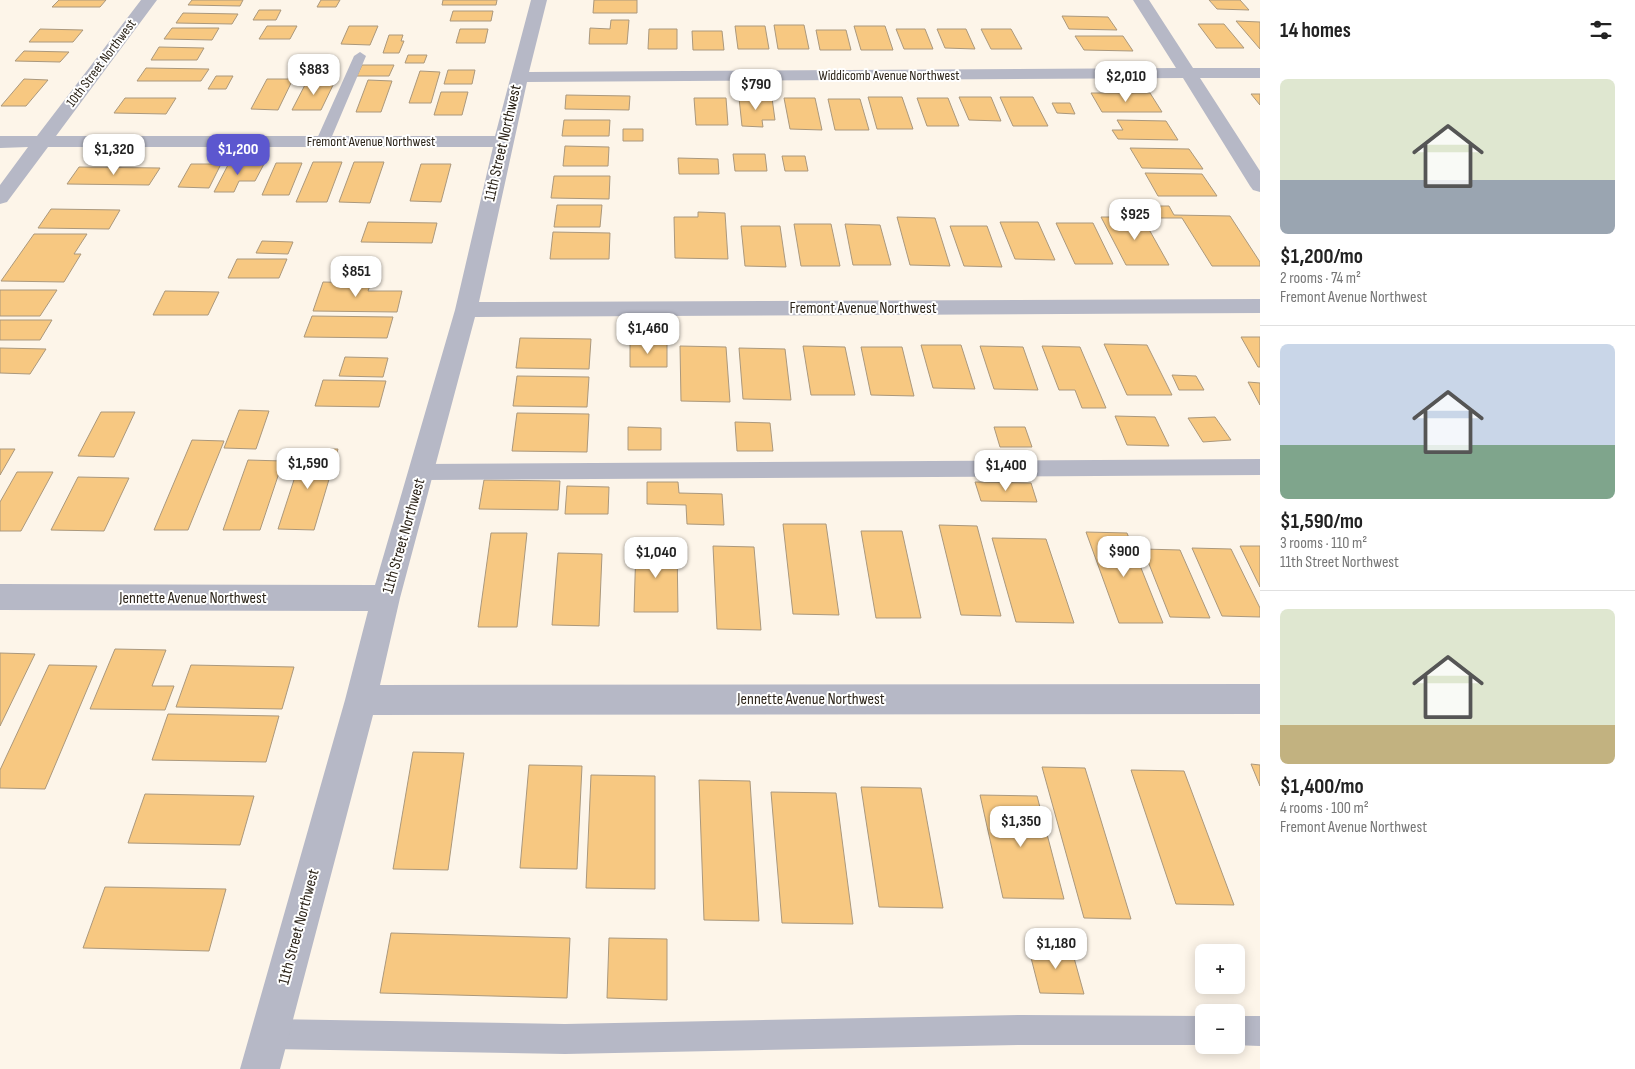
<!DOCTYPE html>
<html lang="en">
<head>
<meta charset="utf-8">
<style>
	:root { --surface:#fff; --page:#f2f2f2; --text:#222; --muted:#767676; --line:#e0e0e0; --accent:#5c57cf }
	body { margin:0; font-family:"Sofia Sans Condensed",sans-serif; background:var(--page); color:var(--text); height:100vh; display:flex; flex-direction:column; font-size:19px; white-space:nowrap }
	* { box-sizing:border-box; margin:0 }
	p { font-size:16px; color:var(--muted) }
	.icon { flex:none; width:28px; height:28px; fill:none; stroke:currentColor; stroke-width:2; stroke-linecap:round; stroke-linejoin:round }
	.map { position:relative; flex:1; overflow:hidden }
	.panel { display:flex; flex-direction:column; background:var(--surface); width:375px }
	.panel>* { flex:none }
	.tools { position:absolute; left:1195px; top:944px; display:grid; gap:10px }
	.tools a { display:grid; place-items:center; width:50px; height:50px; border-radius:8px; background:var(--surface); box-shadow:0 2px 12px #0003; font-size:25px }
	.price { position:absolute; translate:-50% -42px; padding:0 11px; border-radius:10px; background:#fff; color:#222; font-size:16px; line-height:32px; filter:drop-shadow(0 1px 2px #0008) }
	.price::after { content:''; position:absolute; left:50%; top:30px; width:15px; height:11px; margin-left:-8px; background:inherit; clip-path:polygon(0 0,100% 0,50% 100%) }
	.price.active { background:var(--accent); color:#fff }
	ul { padding:0; list-style:none }
	li { display:grid; align-content:center; gap:10px; height:265px; padding:0 20px }
	li+li { border-top:1px solid var(--line) }
	li span { display:grid; place-items:center; height:155px; border-radius:8px; color:#555 }
	li>.icon { margin-inline-start:auto }
	span .icon { width:90px; height:90px; fill:#fffc; stroke-width:1 }
	li b { font-size:21px }
	h2 { display:flex; justify-content:space-between; align-items:center; height:60px; padding:0 20px; font-size:21px }
	main { display:flex; flex:1; min-height:0 }
	.map>svg:first-child { display:block }
	.building { fill:#f7c881; stroke:#ab987c }
	.lines { fill:none; stroke-linecap:round; stroke-linejoin:round }
	.service { fill:#b6b8c6; fill-rule:evenodd }
	.minor { fill:#b6b8c6; fill-rule:evenodd }
	.labels { text-anchor:middle; dominant-baseline:central; stroke-width:4; stroke-linejoin:round; paint-order:stroke }
	.far-street-label { font-size:14px; fill:#2c2419; stroke:#fff }
	.street-label { font-size:16px; fill:#2c2419; stroke:#fff }
</style>
</head>
<body>
<main>
<div class="map">
<svg width="1260" height="1069" viewBox="0 0 1260 1069">
	<rect width="100%" height="100%" fill="#fdf5e9"/>
	<path class="building" d="M59,0h47l-6,7h-48z
		M192,0h51l-3,6 -52,-1z
		M321,0h19l-4,7h-19z
		M443,0h54l-1,5h-54z
		M594,0h43v13h-44z
		M1209,0h31l9,10 -32,-1z
		M259,10h22l-5,10h-23z
		M453,11h40l-2,10h-41z
		M183,13l55,1 -6,10 -56,-1z
		M1062,16l46,1 9,13 -48,-1z
		M611,20h18l-2,24h-38l1,-16 20,1z
		M1236,21l24,1v27z
		M1198,24h26l20,24h-28z
		M774,25h30l5,24h-31z
		M267,26h30l-7,13h-31z
		M349,26h29l-8,19 -29,-1z
		M735,26h30l4,23h-31z
		M854,26h31l8,24h-32z
		M172,28h47l-7,12 -48,-1z
		M40,29l43,1 -10,12h-44z
		M460,29h28l-3,14h-29z
		M649,29h28v20h-29z
		M896,29h29l8,20h-29z
		M937,29h29l9,20 -30,-1z
		M981,29h30l11,20h-31z
		M816,30h30l5,20h-31z
		M692,31h30l2,19h-31z
		M389,35h14l-2,6h3l-5,12h-16z
		M1075,36h48l10,15 -49,-1z
		M159,47l45,1 -7,12h-46z
		M24,51l45,1 -9,10 -45,-1z
		M408,55h19l-3,8h-19z
		M362,65h32l-5,11h-32z
		M146,68l63,1 -8,12h-64z
		M448,70h27l-3,14h-28z
		M420,71l20,1 -9,31h-22z
		M216,76h17l-7,13h-18z
		M24,79l24,1 -22,26h-25z
		M267,79h26l-15,31 -27,-1z
		M368,80l24,1 -11,31h-25z
		M307,81h28l-14,29h-29z
		M441,92h27l-6,23h-28z
		M1091,93h59l12,19h-60z
		M1251,94h9v11z
		M566,95l64,1 -1,14 -64,-1z
		M868,97h34l11,32h-36z
		M959,97h32l10,24 -32,-1z
		M1000,97h33l15,29h-35z
		M125,98h51l-10,16 -52,-1z
		M694,98h32l2,27h-32z
		M739,98h33l3,22h-13l1,7 -21,-1z
		M784,98h31l7,32 -32,-1z
		M917,98h31l11,28h-32z
		M828,99h32l9,31h-34z
		M1052,103h18l5,11 -18,-1z
		M564,120h46l-1,16h-47z
		M1117,120l49,1 12,19 -60,-1 -6,-9h11z
		M623,129h20v12h-20z
		M565,146l44,1 -1,19h-45z
		M1130,148l59,1 14,20 -61,-1z
		M733,154h32l2,17h-32z
		M782,156h23l3,15h-23z
		M678,158l40,1 1,15h-40z
		M313,162h29l-15,40h-31z
		M354,162h30l-14,41 -31,-1z
		M229,163l35,1 -9,17h-16l-5,11h-20z
		M276,163h26l-13,32h-27z
		M191,164h30l-12,24 -31,-1z
		M421,164h30l-10,38 -31,-1z
		M79,167l81,1 -11,17 -82,-1z
		M1145,173l57,1 15,22h-59z
		M554,176h56l-1,23 -58,-1z
		M557,205h45l-2,22h-46z
		M1144,206h25l5,9 56,1 30,46v4h-48l-30,-48h-31z
		M51,209l69,1 -11,19 -71,-1z
		M698,212l27,1 3,46 -53,-1 -1,-41h24z
		M897,217l38,1 15,48 -40,-1z
		M1101,217h41l27,48h-43z
		M368,222l69,1 -5,20 -71,-1z
		M1000,222h38l17,38 -40,-1z
		M1056,223h37l20,41h-38z
		M794,224h37l9,42h-39z
		M845,224l35,1 11,40h-38z
		M741,226h39l6,41 -41,-1z
		M950,226h37l15,41 -38,-1z
		M553,232l57,1 -1,26h-59z
		M34,234h53l-13,20h7l-17,28 -63,-1z
		M262,241l31,1 -5,12 -32,-1z
		M237,259h50l-8,19h-51z
		M323,282l48,1 -3,8h34l-5,21 -84,-1z
		M0,290h57l-17,26h-40z
		M165,291l54,1 -11,23h-55z
		M312,316l81,1 -6,21 -83,-1z
		M0,320h52l-12,20h-40z
		M1241,337h19v30h-2z
		M520,338l71,1 -2,30 -73,-1z
		M630,343h37v24h-37z
		M1104,344l43,1 25,50h-45z
		M921,345h40l14,44 -42,-1z
		M680,346l46,1 4,55 -49,-1z
		M803,346l42,1 10,48h-44z
		M980,346l43,1 15,43 -44,-1z
		M1042,346l38,1 26,61h-24l-7,-18h-16z
		M861,347h41l12,49 -43,-1z
		M0,348l46,1 -16,25 -30,-1z
		M739,348l46,1 6,51 -48,-1z
		M345,357l43,1 -5,19 -44,-1z
		M1172,375l24,1 8,14h-25z
		M517,376l72,1 -2,30 -74,-1z
		M323,380l63,1 -7,26 -64,-1z
		M1248,382l12,1v22z
		M239,410l30,1 -13,38 -32,-1z
		M101,412h34l-21,45 -36,-1z
		M517,413l72,1 -2,38 -75,-1z
		M1115,416l40,1 14,29 -42,-1z
		M1215,417l16,23 -28,2 -15,-24z
		M735,422l35,1 3,28h-36z
		M628,427l33,1v22h-33z
		M994,427h31l7,20h-32z
		M192,440l32,1 -36,89h-34z
		M0,449h15l-15,26z
		M304,449h34l-24,81 -36,-1z
		M248,460l35,1 -23,69h-37z
		M17,472h36l-32,59h-21v-29z
		M78,477l51,1 -25,53 -53,-1z
		M484,480l76,1 -2,29 -79,-1z
		M647,482h31l1,11 43,1 2,31 -37,-1 -1,-19 -39,-1z
		M975,482l56,1 6,19 -56,-1z
		M567,486l42,1 -1,27h-43z
		M783,524h43l13,91 -46,-1z
		M939,525l38,1 24,90 -40,-1z
		M861,531h41l19,87h-45z
		M1086,532l41,1 36,90h-44z
		M491,533h36l-10,94h-39z
		M992,538l54,1 28,84 -58,-1z
		M636,545l41,1 1,66h-44z
		M713,546l41,1 7,83 -44,-1z
		M1240,546h20v41z
		M1192,548l39,1 29,59v9l-38,-1z
		M1143,549l37,1 30,68 -40,-1z
		M558,553l44,1 -3,72 -47,-1z
		M115,649l51,1 -14,36h22l-9,24 -75,-1z
		M0,653l35,1 -35,72z
		M49,665l48,1 -52,123 -45,-1v-18z
		M191,665l103,2 -12,42 -106,-2z
		M168,714l111,2 -13,46 -114,-2z
		M413,752l51,1 -16,117 -55,-1z
		M1251,764l9,1v21z
		M529,765l53,1 -5,103 -57,-1z
		M1042,767l43,1 46,151 -47,-1z
		M1131,770l53,1 50,134 -58,-1z
		M591,775l64,1v113l-69,-1z
		M699,780l51,1 9,140 -55,-1z
		M861,787l60,1 22,120 -64,-1z
		M771,792l65,1 17,131 -71,-1z
		M145,794l109,2 -14,49 -112,-2z
		M980,795l57,1 27,103 -61,-1z
		M105,887l121,2 -17,62 -126,-3z
		M391,933l179,5 -3,60 -187,-5z
		M609,938l58,1v61l-60,-2z
		M1028,946l43,1 13,47 -44,-1z"/>
	<g class="lines">
		<path class="service" d="M360,52l6,4 -36,85 -2,3h-10l-2,-3 38,-85z
			M1260,459v16l-837,5 -7,-2 -3,-6 3,-6 7,-2z
			M1022,1015l182,1v29h3h-185l-457,9 -295,-5 -11,-4 -4,-11 4,-11 11,-4 295,5z
			M1236,1016h24v30l-27,-1h3z"/>
		<path class="minor" d="M141,0h16l-101,136h439l36,-136h16l-18,72 647,-4 -43,-68h16l44,68h67v10h-60l60,93v21l-7,-2 -3,-4 -67,-108 -656,4 -48,220 781,-3v14l-785,4 -75,281 -20,87 880,-1v30l-887,1 -93,354h-40l105,-369 23,-89 -368,-1v-26l375,1 80,-275 38,-163h-445l-41,55 -7,2v-19l28,-38 -28,1v-12h37z"/>
	</g>
	<g class="labels">
		<g class="far-street-label">
			<text transform="translate(101 63) rotate(-53)">10th Street Northwest</text>
			<text x="889" y="75">Widdicomb Avenue Northwest</text>
			<text x="371" y="141">Fremont Avenue Northwest</text>
		</g>
		<g class="street-label">
			<text transform="translate(503 143) rotate(-77)">11th Street Northwest</text>
			<text x="863" y="308">Fremont Avenue Northwest</text>
			<text transform="translate(404 536) rotate(-74)">11th Street Northwest</text>
			<text x="193" y="598">Jennette Avenue Northwest</text>
			<text x="811" y="699">Jennette Avenue Northwest</text>
			<text transform="translate(299 927) rotate(-75)">11th Street Northwest</text>
		</g>
	</g>
</svg>
<div class="tools">
<a>+</a>
<a>−</a>
</div>
<b class="price" style="left:314px;top:96px">$883</b>
<b class="price" style="left:1126px;top:103px">$2,010</b>
<b class="price" style="left:756px;top:111px">$790</b>
<b class="price" style="left:114px;top:176px">$1,320</b>
<b class="price active" style="left:238px;top:176px">$1,200</b>
<b class="price" style="left:1135px;top:241px">$925</b>
<b class="price" style="left:356px;top:298px">$851</b>
<b class="price" style="left:648px;top:355px">$1,460</b>
<b class="price" style="left:308px;top:490px">$1,590</b>
<b class="price" style="left:1006px;top:492px">$1,400</b>
<b class="price" style="left:1124px;top:578px">$900</b>
<b class="price" style="left:656px;top:579px">$1,040</b>
<b class="price" style="left:1021px;top:848px">$1,350</b>
<b class="price" style="left:1056px;top:970px">$1,180</b>
</div>
<section class="panel">
<h2>14 homes<svg class="icon" aria-label="filters" viewBox="0 0 24 24"><path d="M4 7h16M4 17h16"/><circle cx="9" cy="7" r="2"/><circle cx="15" cy="17" r="2"/></svg></h2>
<ul>
<li><span style="background:linear-gradient(#dfe7d0 65%,#9aa5b1 0)"><svg class="icon" aria-label="home" viewBox="0 0 24 24"><path d="M3 11l9-7 9 7M6 9v11h12V9"/></svg></span><div><b>$1,200/mo</b><p>2 rooms · 74 m²</p><p>Fremont Avenue Northwest</p></div></li>
<li><span style="background:linear-gradient(#c9d6e8 65%,#7fa58c 0)"><svg class="icon" aria-label="home" viewBox="0 0 24 24"><path d="M3 11l9-7 9 7M6 9v11h12V9"/></svg></span><div><b>$1,590/mo</b><p>3 rooms · 110 m²</p><p>11th Street Northwest</p></div></li>
<li><span style="background:linear-gradient(#dfe7d0 75%,#c2b280 0)"><svg class="icon" aria-label="home" viewBox="0 0 24 24"><path d="M3 11l9-7 9 7M6 9v11h12V9"/></svg></span><div><b>$1,400/mo</b><p>4 rooms · 100 m²</p><p>Fremont Avenue Northwest</p></div></li>
</ul>
</section>
</main>
</body>
</html>
